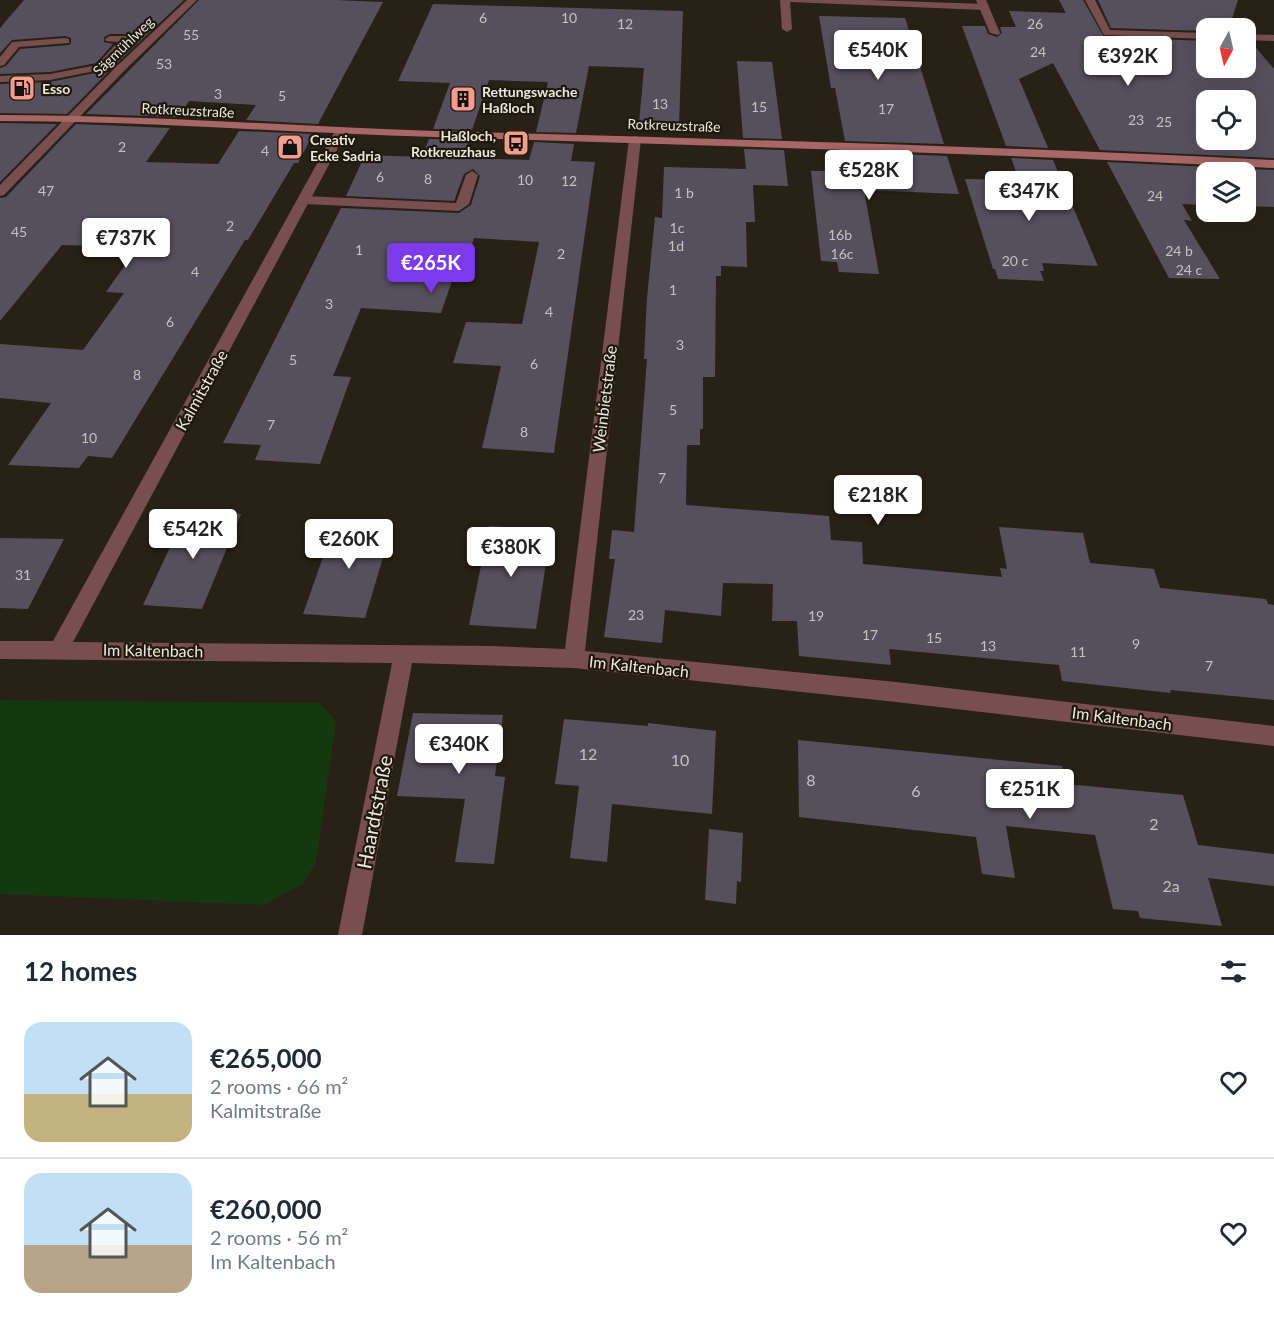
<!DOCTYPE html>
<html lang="en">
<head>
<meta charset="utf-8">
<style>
	:root { --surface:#fff; --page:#f2f2f3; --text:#1f2937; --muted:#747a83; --line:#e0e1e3; --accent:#7c3aed }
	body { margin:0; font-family:Lato,sans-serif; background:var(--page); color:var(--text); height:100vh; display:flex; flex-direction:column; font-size:22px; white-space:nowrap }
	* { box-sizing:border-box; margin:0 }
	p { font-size:20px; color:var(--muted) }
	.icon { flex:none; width:33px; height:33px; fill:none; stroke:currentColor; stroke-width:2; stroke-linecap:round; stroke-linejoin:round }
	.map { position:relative; height:935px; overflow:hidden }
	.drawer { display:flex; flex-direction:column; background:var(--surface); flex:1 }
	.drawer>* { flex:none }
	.needle { width:39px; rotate:188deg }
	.controls { position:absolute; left:1196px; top:18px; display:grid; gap:12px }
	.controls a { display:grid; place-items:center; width:60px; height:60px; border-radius:12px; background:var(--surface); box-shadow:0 6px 24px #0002; font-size:30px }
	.price { position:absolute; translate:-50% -51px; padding:0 14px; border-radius:6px; background:#fff; color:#222; font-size:20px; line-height:39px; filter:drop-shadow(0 2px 3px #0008) }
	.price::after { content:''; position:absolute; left:50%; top:36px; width:18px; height:14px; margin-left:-9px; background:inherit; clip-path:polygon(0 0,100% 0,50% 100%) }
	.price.on { background:var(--accent); color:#fff }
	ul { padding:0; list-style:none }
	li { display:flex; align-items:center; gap:18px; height:150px; padding:0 24px }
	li+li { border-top:2px solid var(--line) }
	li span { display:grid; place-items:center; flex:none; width:168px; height:120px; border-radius:18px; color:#555 }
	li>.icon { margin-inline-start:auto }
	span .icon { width:72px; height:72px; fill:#fffc; stroke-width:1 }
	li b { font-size:26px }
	h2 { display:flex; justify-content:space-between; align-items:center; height:72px; padding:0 24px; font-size:26px }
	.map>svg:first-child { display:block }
	.green { fill:#143810 }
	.building { fill:#56505e; fill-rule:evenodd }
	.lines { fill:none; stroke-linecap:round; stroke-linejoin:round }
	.service { fill:#784f4e; fill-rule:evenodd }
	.minor { fill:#784f4e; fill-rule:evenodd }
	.secondary { fill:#a86766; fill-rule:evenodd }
	.labels { text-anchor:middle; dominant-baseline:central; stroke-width:4.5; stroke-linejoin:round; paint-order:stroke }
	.number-label { font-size:14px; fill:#c6c0be }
	.far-street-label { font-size:14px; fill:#ebe6de; stroke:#1f180d }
	.far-poi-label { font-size:14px; font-weight:bold; fill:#ebe6de; stroke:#1f180d; text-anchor:start }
	.street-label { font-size:16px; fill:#ebe6de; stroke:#1f180d }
	.near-number-label { font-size:16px; fill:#c6c0be }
	.near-street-label { font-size:20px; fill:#ebe6de; stroke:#1f180d }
</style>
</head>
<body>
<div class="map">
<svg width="1274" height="935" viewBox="0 0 1274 935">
	<rect width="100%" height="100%" fill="#282216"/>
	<path class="green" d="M0,700l319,3 17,18 -20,141 -13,22 -39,21 -264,-11z"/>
	<path class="building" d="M24,0h160l-67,63 -4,-1 20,-21 -1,-4 -5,-3h-17l-6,3v5l9,2 -17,19 -46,9 -50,2v-6l6,-2 14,-17 49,-4 2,-2v-5l-6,-2 -53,4 -12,13v-25z
		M199,0h136l48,2 -65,122 -72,-4 10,-15 -67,-4 -11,16 -92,-3z
		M1059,0h24l21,37 102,4v27h39v-26l7,1 22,26v89l-174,-8 -47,-87 -34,16 29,69 -42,-2 -44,-120h23l3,8 9,3 5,-4 -2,-6h16l-7,-16 57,2zM1206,100h39v40h-39z
		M1098,0h140l-9,28h-23v3l-95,-3z
		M433,4l250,7 -4,114 -40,-1 5,-56 -55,-2 -13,67 -40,-1 12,-50 -59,-2 -17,50 -39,-1 17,-46 -52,-2z
		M819,16l86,2 39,126 -99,-3 -10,-53h-4z
		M737,61l35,1 10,77 -39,-1z
		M100,72h8l-41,42 -67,-1v-29l50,-2z
		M0,123l57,1 -57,58z
		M76,124l94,4 -24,34 72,2 21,-33 74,3 -15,29h-4l-46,77h-3l-133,218 -24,-2 -9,12 -71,-3 43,-62 -51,-5v-54l83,6 41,-57 -18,-1 32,-45 -76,-2 -62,76v-123l6,-1z
		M429,139l40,1 -6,18 66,2 5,-18 40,2 -3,17 24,1 -41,291 -72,-5 19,-82 -48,-3 13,-41 56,2 17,-82 -65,-4 -5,15 -7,-1 -21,61 -80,-5 -28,68 18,1 -31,87 -65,-4 6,-15 -38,-2 118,-235 118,5 12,-8 9,-29 -7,-7 -9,5 -10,27 -108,-5 19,-41 57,2z
		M744,149l40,1 4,36 -35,-1 2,37h-9l1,45 -26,-1v10h-5l-1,101h-12v52h-3v16h-13l-1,60 143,11 2,24 31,2 1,22 139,13 -2,-9 7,1 -8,-42 84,6 7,30 64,6 6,19 106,11 2,5 6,1v95l-104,-10 1,3 -109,-12 -3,-16 -170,-16 2,16 -92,-9 -2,-35h-25l1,-37 -50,-1 -2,33 -56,-6 -3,33 -58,-6 11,-78h-6l3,-29 22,2 13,-173h-3l3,-61 8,-81 7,1 2,-51 82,2z
		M848,152l99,4 12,38 -95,-4 15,84 -40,-2 -2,-10 -16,-1 -10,-90h40z
		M1011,158l42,2 45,106 -56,-3 2,8h-4l4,10 -46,-2 -3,-10h-2l-28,-90 54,1z
		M1107,162l167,8v37l-29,-1v-34h-39v33l-24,-1 10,17 -8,-1 36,59 -51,-1z
		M187,511l54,3 -39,95 -59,-4z
		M336,520l57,4 -28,94 -62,-4z
		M489,526l62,4 -15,99 -67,-4z
		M0,538l64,1 -36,70 -28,-1z
		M413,713l90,2 -8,61 10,1 -11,87 -39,-2 10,-63 -68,-3z
		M564,719l84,7v-3l68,8 -4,83 -100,-10 -5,58 -37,-4 9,-72 -24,-2z
		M798,740l264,26 4,18 117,11 15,50 76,9v32l-66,-8 14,48 -82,-8 -2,-7 -25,-2 -18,-74 -89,-9 9,52 -33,-4 -6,-37 -177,-20z
		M709,829l34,4 -2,49 -4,-1 -1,23 -31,-4z"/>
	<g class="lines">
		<path class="service" d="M976,0h10l14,33 -2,2 -8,-2z
			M1085,0h10l15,30 96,3v6l-102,-4z
			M1245,34l29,1v6l-29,-1z
			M110,36h16l5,3 -23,25 17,2v4h-25l-50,10 -50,2v-6l50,-2 47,-9 21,-23 -12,-1 -1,-2z
			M65,38l4,1v4l-50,4 -15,18 -4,1v-9l12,-15z
			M472,171l6,4 -9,29 -10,7 -155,-7 -6,-4 6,-4 152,7 10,-28z"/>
		<path class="minor" d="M187,0h10l-72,70 -121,125 -4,1v-11l117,-119z
			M780,0h90l114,4 5,3 -5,3 -194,-8 2,27 -5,3 -5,-3z
			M341,128l6,3 -274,511 418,4 74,3 64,-510 6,-3 6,3 -56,512 311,31 378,44v20l-378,-44 -322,-34 -162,-5 -50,272h-24l54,-272 -392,-4v-18h53l282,-510z"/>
		<path class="secondary" d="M0,115c145,0 290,11 435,16 280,8 560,15 839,29v8c-279,-15 -559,-22 -839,-31 -145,-4 -290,-16 -435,-16z"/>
	</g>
	<defs>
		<g id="fuel-square" transform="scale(1.35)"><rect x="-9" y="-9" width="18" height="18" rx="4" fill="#f59d8d" stroke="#1f180d"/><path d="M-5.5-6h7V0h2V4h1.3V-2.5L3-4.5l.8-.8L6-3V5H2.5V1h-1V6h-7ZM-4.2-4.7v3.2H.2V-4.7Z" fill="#111"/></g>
		<g id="building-square" transform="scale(1.35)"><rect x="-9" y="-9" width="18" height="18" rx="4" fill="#f59d8d" stroke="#1f180d"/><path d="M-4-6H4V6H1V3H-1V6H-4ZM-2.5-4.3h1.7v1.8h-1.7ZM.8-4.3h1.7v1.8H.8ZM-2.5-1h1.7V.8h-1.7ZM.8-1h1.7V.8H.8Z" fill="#111"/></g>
		<g id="bus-square" transform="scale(1.35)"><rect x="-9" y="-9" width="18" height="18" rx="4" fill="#f59d8d" stroke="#1f180d"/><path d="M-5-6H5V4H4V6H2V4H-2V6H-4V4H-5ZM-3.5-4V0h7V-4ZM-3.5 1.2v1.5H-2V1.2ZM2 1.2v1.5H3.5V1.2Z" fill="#111"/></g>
		<g id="shop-square" transform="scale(1.35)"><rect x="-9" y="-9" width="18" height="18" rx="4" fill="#f59d8d" stroke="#1f180d"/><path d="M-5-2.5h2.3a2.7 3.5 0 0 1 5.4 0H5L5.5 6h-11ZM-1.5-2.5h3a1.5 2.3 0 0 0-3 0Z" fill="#111"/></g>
	</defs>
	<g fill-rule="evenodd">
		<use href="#fuel-square" x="22" y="88"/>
		<use href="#building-square" x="463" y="99"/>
		<use href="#bus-square" x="516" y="143"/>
		<use href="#shop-square" x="290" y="147"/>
	</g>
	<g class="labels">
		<g class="number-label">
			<text x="483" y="17">6</text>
			<text x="569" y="17">10</text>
			<text x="625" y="23">12</text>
			<text x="1035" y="23">26</text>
			<text x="191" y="34">55</text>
			<text x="1038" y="51">24</text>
			<text x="164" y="63">53</text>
			<text x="218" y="93">3</text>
			<text x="282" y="95">5</text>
			<text x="660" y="103">13</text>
			<text x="759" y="106">15</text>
			<text x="886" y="108">17</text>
			<text x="1136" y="119">23</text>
			<text x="1164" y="121">25</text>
			<text x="122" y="146">2</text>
			<text x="265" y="150">4</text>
			<text x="380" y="176">6</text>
			<text x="428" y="178">8</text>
			<text x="525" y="179">10</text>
			<text x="569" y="180">12</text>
			<text x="46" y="190">47</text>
			<text x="684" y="192">1 b</text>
			<text x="1155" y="195">24</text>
			<text x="230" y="225">2</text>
			<text x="677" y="227">1c</text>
			<text x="19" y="231">45</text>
			<text x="840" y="234">16b</text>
			<text x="676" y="245">1d</text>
			<text x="359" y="249">1</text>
			<text x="1179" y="250">24 b</text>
			<text x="561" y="253">2</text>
			<text x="842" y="253">16c</text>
			<text x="1015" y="260">20 c</text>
			<text x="1189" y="269">24 c</text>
			<text x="195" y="271">4</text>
			<text x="673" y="289">1</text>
			<text x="329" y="303">3</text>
			<text x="549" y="311">4</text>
			<text x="170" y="321">6</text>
			<text x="680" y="344">3</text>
			<text x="293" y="359">5</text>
			<text x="534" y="363">6</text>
			<text x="137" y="374">8</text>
			<text x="673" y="409">5</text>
			<text x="271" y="424">7</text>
			<text x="524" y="431">8</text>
			<text x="89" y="437">10</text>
			<text x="662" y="477">7</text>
			<text x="23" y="574">31</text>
			<text x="636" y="614">23</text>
			<text x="816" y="615">19</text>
			<text x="870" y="634">17</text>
			<text x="934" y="637">15</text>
			<text x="1136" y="643">9</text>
			<text x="988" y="645">13</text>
			<text x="1078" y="651">11</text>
			<text x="1209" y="665">7</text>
		</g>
		<g class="far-street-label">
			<text transform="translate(123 46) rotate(-44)">Sägmühlweg</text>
			<text transform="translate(188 110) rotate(3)">Rotkreuzstraße</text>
			<text transform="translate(674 125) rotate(2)">Rotkreuzstraße</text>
		</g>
		<g class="far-poi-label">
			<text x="42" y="88">Esso</text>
			<text x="482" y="91">Rettungswache<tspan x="482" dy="16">Haßloch</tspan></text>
			<text x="496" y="135" text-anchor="end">Haßloch,<tspan x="496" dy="16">Rotkreuzhaus</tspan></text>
			<text x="310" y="139">Creativ<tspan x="310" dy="16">Ecke Sadria</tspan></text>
		</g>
		<g class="street-label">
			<text transform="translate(201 390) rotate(-61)">Kalmitstraße</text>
			<text transform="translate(604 399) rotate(-83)">Weinbietstraße</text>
			<text transform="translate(153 650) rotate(1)">Im Kaltenbach</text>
			<text transform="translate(639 666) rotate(6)">Im Kaltenbach</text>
			<text transform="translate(1122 718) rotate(7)">Im Kaltenbach</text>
		</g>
		<g class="near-number-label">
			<text x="588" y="753">12</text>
			<text x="680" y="759">10</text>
			<text x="811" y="779">8</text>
			<text x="916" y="790">6</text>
			<text x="1154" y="823">2</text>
			<text x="1171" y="885">2a</text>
		</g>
		<g class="near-street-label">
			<text transform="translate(374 812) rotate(-79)">Haardtstraße</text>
		</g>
	</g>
</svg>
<div class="controls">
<a><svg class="needle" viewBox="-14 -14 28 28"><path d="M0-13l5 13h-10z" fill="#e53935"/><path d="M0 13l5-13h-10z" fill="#747a83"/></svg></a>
<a><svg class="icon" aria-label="locate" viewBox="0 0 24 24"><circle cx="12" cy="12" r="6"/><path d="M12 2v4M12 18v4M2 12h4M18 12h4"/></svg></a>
<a><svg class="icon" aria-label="layers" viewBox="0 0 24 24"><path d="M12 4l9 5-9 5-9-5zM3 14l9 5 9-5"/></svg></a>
</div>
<b class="price" style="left:878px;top:81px">€540K</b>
<b class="price" style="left:1128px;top:87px">€392K</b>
<b class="price" style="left:869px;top:201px">€528K</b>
<b class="price" style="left:1029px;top:222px">€347K</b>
<b class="price" style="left:126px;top:269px">€737K</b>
<b class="price on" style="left:431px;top:294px">€265K</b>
<b class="price" style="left:878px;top:526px">€218K</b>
<b class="price" style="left:193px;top:560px">€542K</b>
<b class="price" style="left:349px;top:570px">€260K</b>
<b class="price" style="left:511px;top:578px">€380K</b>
<b class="price" style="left:459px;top:775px">€340K</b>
<b class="price" style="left:1030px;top:820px">€251K</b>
</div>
<section class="drawer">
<h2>12 homes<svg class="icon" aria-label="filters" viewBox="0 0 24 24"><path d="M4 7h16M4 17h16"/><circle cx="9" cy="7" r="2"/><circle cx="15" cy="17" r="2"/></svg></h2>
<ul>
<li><span style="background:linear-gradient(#bfe0f5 60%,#c2b280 0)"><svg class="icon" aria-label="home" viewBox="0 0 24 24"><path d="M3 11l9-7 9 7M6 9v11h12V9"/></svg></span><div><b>€265,000</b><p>2 rooms · 66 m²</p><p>Kalmitstraße</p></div><svg class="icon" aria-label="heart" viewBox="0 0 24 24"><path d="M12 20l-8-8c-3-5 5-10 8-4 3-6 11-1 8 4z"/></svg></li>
<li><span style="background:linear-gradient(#bfe0f5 60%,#b9a48a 0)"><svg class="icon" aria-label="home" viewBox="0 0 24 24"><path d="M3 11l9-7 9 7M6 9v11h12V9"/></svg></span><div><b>€260,000</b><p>2 rooms · 56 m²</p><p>Im Kaltenbach</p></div><svg class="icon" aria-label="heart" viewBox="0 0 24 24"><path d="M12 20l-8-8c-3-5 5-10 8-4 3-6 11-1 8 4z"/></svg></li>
</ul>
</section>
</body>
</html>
